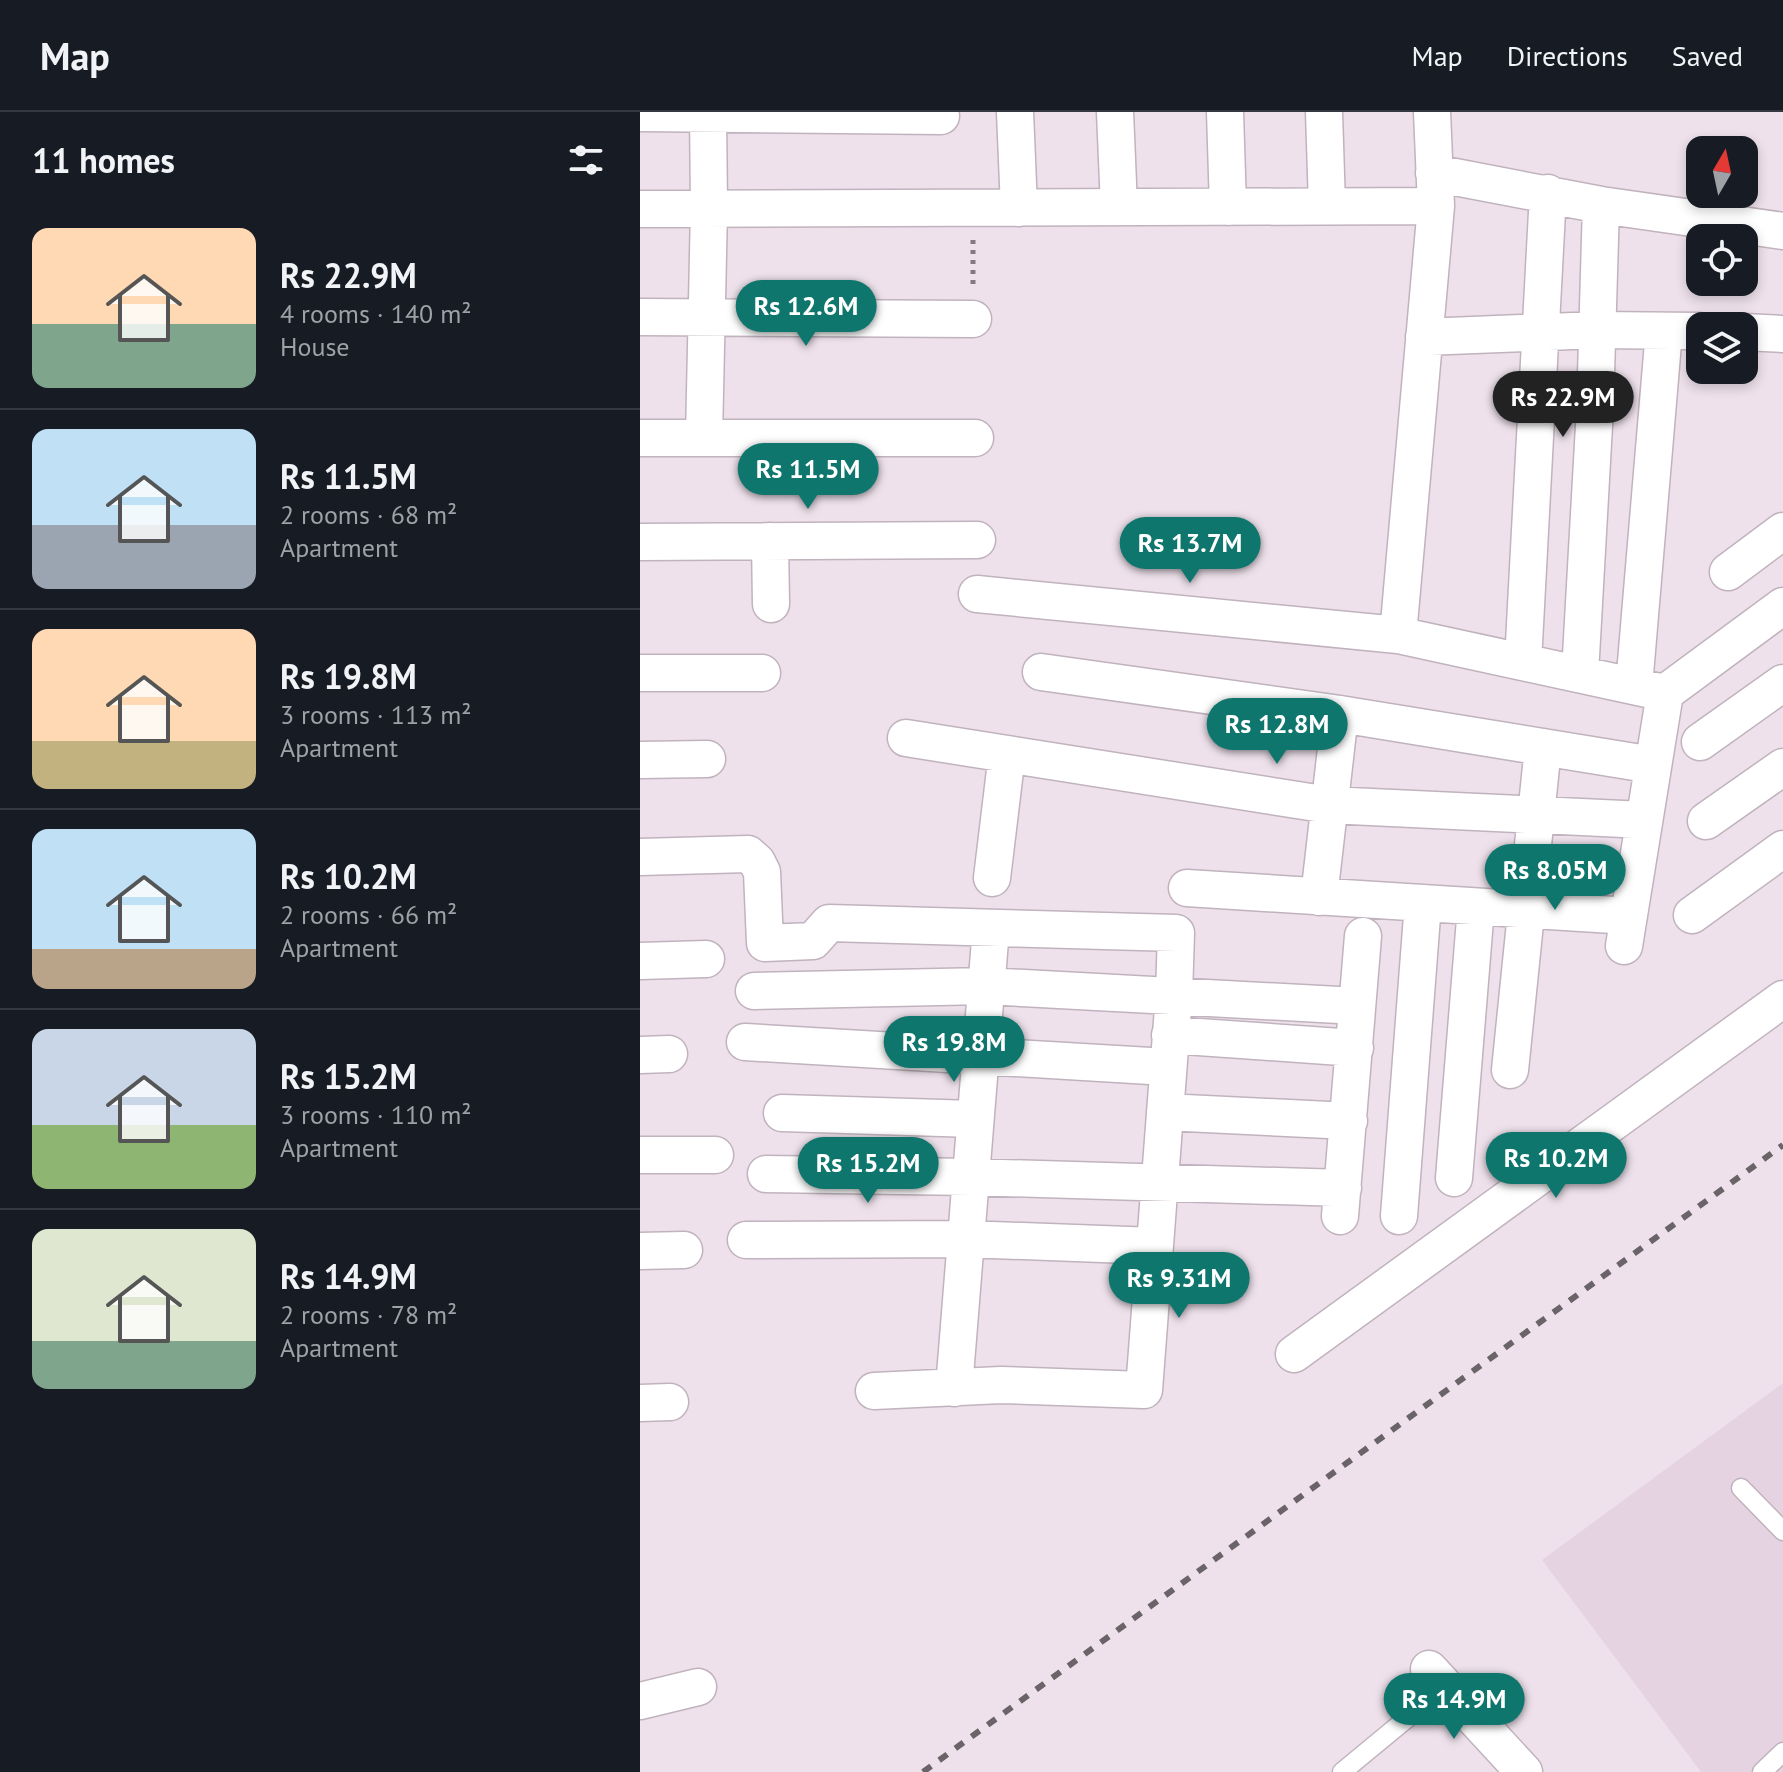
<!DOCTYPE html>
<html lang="en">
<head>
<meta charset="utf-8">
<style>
	:root { --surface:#171b24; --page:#20242c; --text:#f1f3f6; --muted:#9ea1a6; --line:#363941; --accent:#0f766e }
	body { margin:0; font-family:"PT Sans",sans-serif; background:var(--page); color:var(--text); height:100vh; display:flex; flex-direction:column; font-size:30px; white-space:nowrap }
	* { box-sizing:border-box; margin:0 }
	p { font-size:26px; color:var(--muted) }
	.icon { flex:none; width:44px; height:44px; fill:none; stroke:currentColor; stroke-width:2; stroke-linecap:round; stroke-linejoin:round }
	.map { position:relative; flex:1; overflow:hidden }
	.drawer { display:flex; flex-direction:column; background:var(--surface); width:640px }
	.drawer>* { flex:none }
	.needle { width:52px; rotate:9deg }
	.tools { position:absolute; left:1046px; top:24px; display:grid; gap:16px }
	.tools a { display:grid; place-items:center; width:72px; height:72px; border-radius:16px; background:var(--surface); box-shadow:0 4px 12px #0003; font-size:40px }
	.price { position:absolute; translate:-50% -68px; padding:0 18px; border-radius:28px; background:var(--accent); color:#fff; font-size:26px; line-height:52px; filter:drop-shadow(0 2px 4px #0008) }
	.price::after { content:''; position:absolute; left:50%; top:48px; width:24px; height:18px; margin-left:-12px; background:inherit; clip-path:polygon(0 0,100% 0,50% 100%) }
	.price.on { background:#222; color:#fff }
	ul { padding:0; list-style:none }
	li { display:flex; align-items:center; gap:24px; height:200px; padding:0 32px }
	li+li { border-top:2px solid var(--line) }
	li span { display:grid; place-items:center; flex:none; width:224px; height:160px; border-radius:16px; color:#555 }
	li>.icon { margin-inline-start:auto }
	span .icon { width:96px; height:96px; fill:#fffc; stroke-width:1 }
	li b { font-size:34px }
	h2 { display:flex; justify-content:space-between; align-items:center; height:96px; padding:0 32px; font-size:34px }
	header { display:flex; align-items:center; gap:48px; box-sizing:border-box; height:112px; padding:0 40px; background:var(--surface); border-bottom:2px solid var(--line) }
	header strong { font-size:38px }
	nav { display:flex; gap:44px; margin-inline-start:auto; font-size:28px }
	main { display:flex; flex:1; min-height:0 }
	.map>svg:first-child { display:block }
	.built { fill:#e6d3e2 }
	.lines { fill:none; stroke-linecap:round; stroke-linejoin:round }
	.service-casing { stroke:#c0b3bd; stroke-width:21 }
	.minor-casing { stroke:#c0b3bd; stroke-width:39 }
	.path { stroke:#837a81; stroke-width:5; stroke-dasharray:4 6; stroke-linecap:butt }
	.service { stroke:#fff; stroke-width:18 }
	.minor { stroke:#fff; stroke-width:36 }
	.rail { stroke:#6a6368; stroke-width:6; stroke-dasharray:10 10; stroke-linecap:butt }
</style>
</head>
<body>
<header>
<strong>Map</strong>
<nav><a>Map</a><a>Directions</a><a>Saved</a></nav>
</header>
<main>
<section class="drawer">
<h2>11 homes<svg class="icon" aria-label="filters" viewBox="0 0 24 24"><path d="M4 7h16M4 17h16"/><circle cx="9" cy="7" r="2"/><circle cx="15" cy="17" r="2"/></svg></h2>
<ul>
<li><span style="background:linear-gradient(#ffd9b3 60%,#7fa58c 0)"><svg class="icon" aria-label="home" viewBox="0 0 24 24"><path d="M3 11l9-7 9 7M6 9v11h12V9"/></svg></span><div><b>Rs 22.9M</b><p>4 rooms · 140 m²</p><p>House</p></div></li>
<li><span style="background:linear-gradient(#bfe0f5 60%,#9aa5b1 0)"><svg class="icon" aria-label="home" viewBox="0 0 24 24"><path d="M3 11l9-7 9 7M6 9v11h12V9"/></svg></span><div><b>Rs 11.5M</b><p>2 rooms · 68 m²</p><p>Apartment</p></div></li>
<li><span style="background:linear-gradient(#ffd9b3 70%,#c2b280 0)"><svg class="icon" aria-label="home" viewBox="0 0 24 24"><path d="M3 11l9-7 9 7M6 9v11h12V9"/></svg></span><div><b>Rs 19.8M</b><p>3 rooms · 113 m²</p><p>Apartment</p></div></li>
<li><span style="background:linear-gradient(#bfe0f5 75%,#b9a48a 0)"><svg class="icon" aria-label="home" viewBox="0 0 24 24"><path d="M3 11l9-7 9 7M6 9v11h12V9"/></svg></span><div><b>Rs 10.2M</b><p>2 rooms · 66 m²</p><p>Apartment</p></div></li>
<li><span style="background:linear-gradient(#c9d6e8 60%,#8fb573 0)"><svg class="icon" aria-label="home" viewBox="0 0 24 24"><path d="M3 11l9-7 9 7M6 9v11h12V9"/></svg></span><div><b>Rs 15.2M</b><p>3 rooms · 110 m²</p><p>Apartment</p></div></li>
<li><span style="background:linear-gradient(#dfe7d0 70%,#7fa58c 0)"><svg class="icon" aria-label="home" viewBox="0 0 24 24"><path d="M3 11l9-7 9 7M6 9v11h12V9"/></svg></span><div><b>Rs 14.9M</b><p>2 rooms · 78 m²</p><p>Apartment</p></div></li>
</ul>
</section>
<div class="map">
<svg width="1143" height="1660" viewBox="0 0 1143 1660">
	<rect width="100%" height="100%" fill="#eee1eb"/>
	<path class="built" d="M1143,1271v389h-82l-159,-212z"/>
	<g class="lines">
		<g class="service-casing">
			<path id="service" d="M1101,1376l42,43
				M702,1660l103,-85
				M1122,1660l21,-20"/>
		</g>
		<g class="minor-casing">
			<path id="minor" d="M375,0l4,96
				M475,0l4,95
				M585,0l3,95
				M684,0l3,94
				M792,0l4,94 -38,429 267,58
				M0,1l301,3
				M794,61l167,32 182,26
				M0,97l796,-3
				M0,205l333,2
				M1104,220l39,2
				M784,225l173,-7 103,1
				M0,326h335
				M64,326l5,-229 -1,-97
				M130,429l1,63
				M0,430l337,-2
				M1088,460l55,-41
				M337,482l421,41
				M883,550l25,-469
				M401,560l299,42 313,51
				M0,561h122
				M940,562l15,-266 6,-203
				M994,574l30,-355
				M266,626l423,67 315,15
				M1060,630l83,-59
				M0,648l67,-1
				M1066,709l77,-54
				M0,745l108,-3 9,8 5,10 3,71 48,-2 16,-18 347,10 -2,62 -30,395 -143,-5 -127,6
				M352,766l15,-124
				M547,776l442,28
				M679,785l21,-183
				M1052,803l91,-66
				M984,834l41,-253 118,-87
				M0,849l66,-2
				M114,879l232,-5 371,20
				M530,923l185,13
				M105,930l422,25
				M0,943l29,-1
				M870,958l33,-323
				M525,1000l184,9
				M142,1001l192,6
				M0,1043h75
				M126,1062l205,3 372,11
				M814,1066l22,-271
				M700,1104l23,-280
				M759,1104l24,-313
				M106,1128l220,-1 189,7
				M0,1139l44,-1
				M654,1242l489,-355
				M314,1276l37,-460
				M0,1291l30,-1
				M789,1557l95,103
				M0,1589l58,-14"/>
		</g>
		<path class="path" d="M333,128v46"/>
		<use href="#service" class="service"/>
		<use href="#minor" class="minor"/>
		<path class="rail" d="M283,1660l860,-627"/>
	</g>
</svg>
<div class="tools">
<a><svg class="needle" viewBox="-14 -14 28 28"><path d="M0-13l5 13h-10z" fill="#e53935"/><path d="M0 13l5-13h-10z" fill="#9ea1a6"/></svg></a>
<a><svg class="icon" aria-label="locate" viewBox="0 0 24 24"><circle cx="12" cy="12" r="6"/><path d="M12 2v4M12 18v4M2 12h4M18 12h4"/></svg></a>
<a><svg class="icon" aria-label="layers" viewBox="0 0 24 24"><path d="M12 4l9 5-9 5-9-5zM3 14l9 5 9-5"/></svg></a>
</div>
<b class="price" style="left:166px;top:236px">Rs 12.6M</b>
<b class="price on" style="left:923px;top:327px">Rs 22.9M</b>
<b class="price" style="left:168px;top:399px">Rs 11.5M</b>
<b class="price" style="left:550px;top:473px">Rs 13.7M</b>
<b class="price" style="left:637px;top:654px">Rs 12.8M</b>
<b class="price" style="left:915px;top:800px">Rs 8.05M</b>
<b class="price" style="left:314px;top:972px">Rs 19.8M</b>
<b class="price" style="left:916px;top:1088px">Rs 10.2M</b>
<b class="price" style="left:228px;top:1093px">Rs 15.2M</b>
<b class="price" style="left:539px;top:1208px">Rs 9.31M</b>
<b class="price" style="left:814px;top:1629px">Rs 14.9M</b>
</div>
</main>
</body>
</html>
